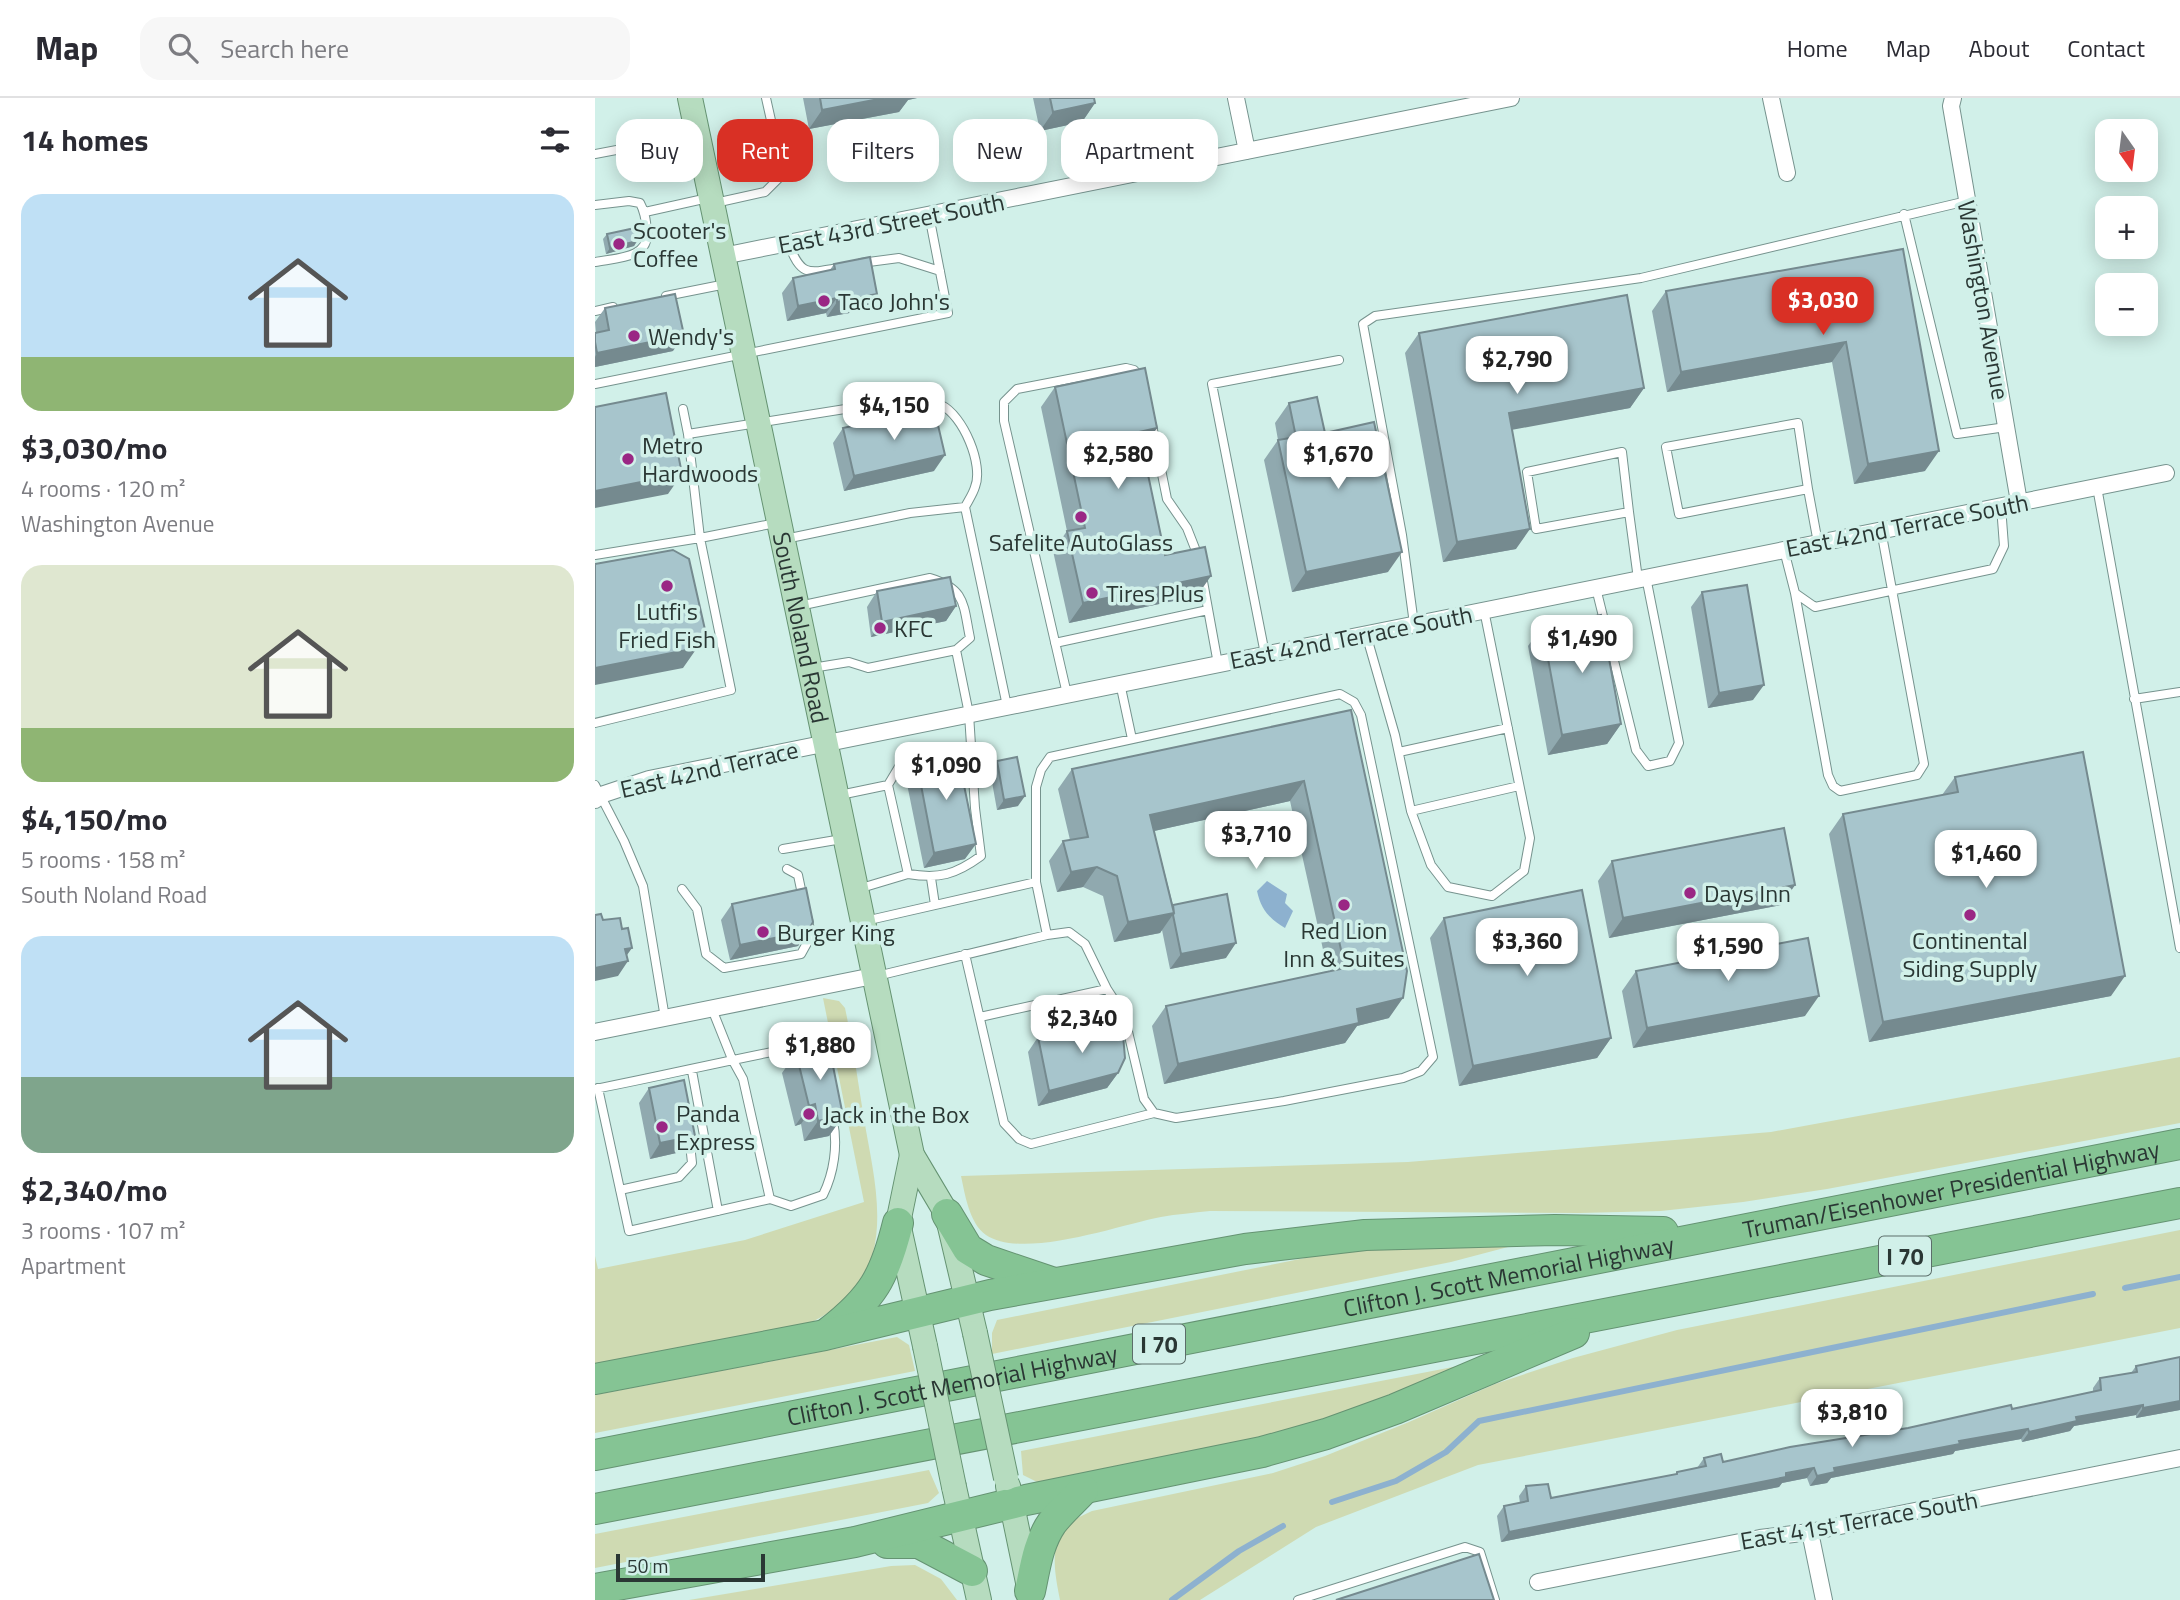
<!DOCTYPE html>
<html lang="en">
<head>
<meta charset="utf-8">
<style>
	:root { --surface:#fff; --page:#f7f7f7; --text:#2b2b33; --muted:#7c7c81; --line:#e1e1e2; --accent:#d93025 }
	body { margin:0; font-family:"Titillium Web",sans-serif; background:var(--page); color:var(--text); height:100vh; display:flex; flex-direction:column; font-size:26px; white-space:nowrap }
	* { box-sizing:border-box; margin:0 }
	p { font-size:23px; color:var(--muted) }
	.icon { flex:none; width:38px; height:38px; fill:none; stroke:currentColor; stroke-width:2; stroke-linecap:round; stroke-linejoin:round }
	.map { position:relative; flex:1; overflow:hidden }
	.details { display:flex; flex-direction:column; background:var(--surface); width:595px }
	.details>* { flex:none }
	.top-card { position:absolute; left:21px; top:21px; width:665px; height:63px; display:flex; gap:14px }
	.needle { width:46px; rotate:166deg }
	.fabs { position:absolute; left:1500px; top:21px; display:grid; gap:14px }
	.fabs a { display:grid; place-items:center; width:63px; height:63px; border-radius:14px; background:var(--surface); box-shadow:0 4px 18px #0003; font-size:35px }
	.scale { position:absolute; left:21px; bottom:18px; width:149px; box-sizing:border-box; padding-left:7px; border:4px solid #2a3734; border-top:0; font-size:19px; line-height:24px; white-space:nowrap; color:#2a3734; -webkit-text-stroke:5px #d1f0e9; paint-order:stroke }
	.price { position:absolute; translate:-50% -60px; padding:0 16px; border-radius:14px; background:#fff; color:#222; font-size:23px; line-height:46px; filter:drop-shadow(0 2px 4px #0008) }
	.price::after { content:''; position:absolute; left:50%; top:42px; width:21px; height:16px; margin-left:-10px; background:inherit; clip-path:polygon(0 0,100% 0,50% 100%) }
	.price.active { background:var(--accent); color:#fff }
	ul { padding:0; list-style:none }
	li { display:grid; align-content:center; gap:14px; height:371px; padding:0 21px }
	li span { display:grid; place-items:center; height:217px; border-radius:21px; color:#555 }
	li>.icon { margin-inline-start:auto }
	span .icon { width:126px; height:126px; fill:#fffc; stroke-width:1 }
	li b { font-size:30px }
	h2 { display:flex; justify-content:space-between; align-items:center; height:84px; padding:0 21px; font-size:30px }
	.chip { padding:0 24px; border-radius:21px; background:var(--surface); box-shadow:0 4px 18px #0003; font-size:24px; line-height:63px }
	.chip.active { background:var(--accent); color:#fff }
	header { display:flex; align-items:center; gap:42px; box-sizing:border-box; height:98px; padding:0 35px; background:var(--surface); border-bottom:2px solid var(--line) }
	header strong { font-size:33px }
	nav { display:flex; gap:38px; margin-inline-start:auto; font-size:24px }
	.search { width:490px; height:63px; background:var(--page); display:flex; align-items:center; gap:18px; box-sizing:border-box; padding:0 24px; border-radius:21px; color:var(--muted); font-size:26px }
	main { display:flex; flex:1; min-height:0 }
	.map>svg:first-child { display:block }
	.green { fill:#cfdab2 }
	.water { fill:#8db1cf }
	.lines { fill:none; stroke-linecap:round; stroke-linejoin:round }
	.stream { stroke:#8db1cf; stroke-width:6 }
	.service-casing { stroke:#76938e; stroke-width:10 }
	.minor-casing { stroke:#76938e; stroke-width:18 }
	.primary-casing { stroke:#659372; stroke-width:26 }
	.motorway-casing { stroke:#659372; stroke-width:32 }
	.service { stroke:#fff; stroke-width:8 }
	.minor { stroke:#fff; stroke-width:16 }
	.primary { stroke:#b6dcbf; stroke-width:24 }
	.motorway { stroke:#85c494; stroke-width:30 }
	.primary-bridge-casing { stroke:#659372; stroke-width:26; stroke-linecap:butt }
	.primary-bridge { stroke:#b6dcbf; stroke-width:24 }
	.wall { fill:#90a9af }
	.shaded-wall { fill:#758a8f }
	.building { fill:#a7c5cc; stroke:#758a8f; stroke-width:2 }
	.poi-dot { fill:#9a2784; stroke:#d1f0e9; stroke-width:2.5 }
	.labels { text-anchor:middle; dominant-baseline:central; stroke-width:7; stroke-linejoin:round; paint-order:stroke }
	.shield { fill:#d1f0e9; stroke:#5c6e6a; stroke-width:2 }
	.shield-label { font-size:23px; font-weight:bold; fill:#2a3734 }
	.street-label { font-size:24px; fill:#2a3734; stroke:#d1f0e9 }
	.poi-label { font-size:24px; fill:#2a3734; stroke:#d1f0e9; text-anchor:start }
</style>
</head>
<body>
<header>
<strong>Map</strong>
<div class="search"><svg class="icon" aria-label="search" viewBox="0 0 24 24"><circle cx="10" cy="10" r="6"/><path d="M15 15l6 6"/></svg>Search here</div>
<nav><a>Home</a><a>Map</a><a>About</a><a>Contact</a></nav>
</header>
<main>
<section class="details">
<h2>14 homes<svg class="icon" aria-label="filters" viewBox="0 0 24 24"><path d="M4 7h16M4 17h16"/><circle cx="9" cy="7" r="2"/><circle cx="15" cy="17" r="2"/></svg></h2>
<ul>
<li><span style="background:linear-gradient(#bfe0f5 75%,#8fb573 0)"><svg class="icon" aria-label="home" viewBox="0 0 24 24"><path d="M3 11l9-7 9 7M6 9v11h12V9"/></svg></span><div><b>$3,030/mo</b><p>4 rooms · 120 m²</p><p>Washington Avenue</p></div></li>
<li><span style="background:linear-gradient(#dfe7d0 75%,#8fb573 0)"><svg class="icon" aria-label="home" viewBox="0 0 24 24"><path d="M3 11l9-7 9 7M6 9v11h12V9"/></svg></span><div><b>$4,150/mo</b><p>5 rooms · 158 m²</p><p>South Noland Road</p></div></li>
<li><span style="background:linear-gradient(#bfe0f5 65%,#7fa58c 0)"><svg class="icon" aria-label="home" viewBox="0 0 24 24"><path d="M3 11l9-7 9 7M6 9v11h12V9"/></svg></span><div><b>$2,340/mo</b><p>3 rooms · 107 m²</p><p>Apartment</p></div></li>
</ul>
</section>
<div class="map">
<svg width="1585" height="1502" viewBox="0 0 1585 1502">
	<rect width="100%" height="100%" fill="#d1f0e9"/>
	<path class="green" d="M228,900l16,3 6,7c8,37 13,74 19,111 7,42 20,91 9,134 -9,34 -36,58 -67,72l-211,39v-108l3,13 147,-29 119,-38z
		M1585,959v66l-353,66 -84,13 -82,9 -81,2 -370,-2c-17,2 -33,3 -49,6 -42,8 -138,43 -175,18 -17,-12 -21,-41 -25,-59l447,-14 363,-30z
		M1585,1132v98l-702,137 -162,62 -116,73h-140c-5,-26 -13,-60 12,-79 6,-4 14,-7 20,-10l181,-38 52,-17 84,-34 86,-38 78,-26 104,-28z
		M940,1142l-84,22 -459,92v-21l5,-13 348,-70z
		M302,1239l12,8 6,26 -320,62v-38z
		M863,1268l-94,42 -70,22 -257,52 -14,-7 -2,-24z
		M334,1372l10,23 -11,10 -333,65v-34z
		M320,1467l26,14 16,21h-268l202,-34z"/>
	<path class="water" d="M672,783l20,13 -2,9 8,8 -8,17c-16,-10 -24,-18 -28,-37z"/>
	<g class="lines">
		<path class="stream" d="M1530,1190l55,-11
			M737,1404l64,-21 50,-29 33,-31 614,-127
			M577,1502l67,-49 44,-25"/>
		<g class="service-casing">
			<path id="service" d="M0,56l100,-19
				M120,105l50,-11 18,-18 -17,-76
				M0,107l34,-4 11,2c5,9 6,17 7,28 3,28 -32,27 -52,31
				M50,114l63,-14
				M1309,116l53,220 49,-7
				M193,145c13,32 18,31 50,25
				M266,165l38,-5 41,13
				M71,198l60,-12
				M0,213l18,-4
				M0,286l353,-71 -19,-98
				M557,327l15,74 20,29 11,28
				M93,336l226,-36c9,2 19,4 27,7 22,10 43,60 34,82 -2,7 -7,14 -10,20l-55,6 -125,26
				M1502,389l83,461
				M1213,391l-10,-66 -132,24 13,67 129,-25 10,54
				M370,409l42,199
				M1034,414l-7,-60 -95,20 9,57 93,-17 9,67
				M1189,452l11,43 20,14 178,-38 11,-23 -3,-40
				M0,457l105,-17 -12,-104 -5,-25
				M607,478l16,88
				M1001,490l40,162 12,16 22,-5 9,-18 -33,-166
				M1200,495l33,182 5,11 7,5 77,-16 7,-11 -43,-234
				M204,508l131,-28c36,11 33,26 40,60l-14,12 -88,18 -19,-6 -37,6
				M819,526l-12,-89 -39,-211 12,-8 266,-38 326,-77
				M771,536l29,101 16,76 20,54 17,22 44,9 32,-25 6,-33 -46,-228
				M460,545l153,-33
				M670,556l-53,-270 127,-24
				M525,585l12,56
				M472,596l-63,-273v-19l13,-13 109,-21 8,2 7,8
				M1539,601l46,-7
				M0,625l136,-33 -31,-152 76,-15
				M804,654l109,-24
				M354,658l22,-4
				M328,663l-23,4 -12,20 20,89c31,5 47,1 73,-18l-6,-48 -6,-94 -13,-64
				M0,687l29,56 19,45 22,132
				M245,697l48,-10
				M816,713l108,-25
				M188,751l59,-10
				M192,771l11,6 5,24
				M336,780l4,27
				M87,791l15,20 9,45 18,14 77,-14 10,-18 -3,-17
				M263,791l50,-15
				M270,823l171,-39 11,53 22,-3 16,12 22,45 17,26 20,84 10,14 22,5 108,-17 119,-23 18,-7 12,-14 -72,-342 -7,-13 -14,-8 -290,63 -9,13 -5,17v95
				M370,856l39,169 15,16 12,5 123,-31
				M282,878l170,-41
				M117,911l20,50 11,20 27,120
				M385,919l127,-28
				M97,973l26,140
				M3,990l31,143 141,-32 21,7 32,-11c11,-22 15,-50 10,-74
				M0,991c72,-14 142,-31 213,-44l12,12
				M25,1092l59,-13 13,-14 -3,-29
				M703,1502l167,-53 15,5 15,48"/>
		</g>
		<g class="minor-casing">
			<path id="minor" d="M641,0l11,53
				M1176,0l16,75
				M1358,0l-2,8 68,396
				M128,158l788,-158
				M0,702l6,-5 48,-16 1517,-306
				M0,934l278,-56
				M1215,1434l14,68
				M943,1484l222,-44 50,-6 370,-74"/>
		</g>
		<g class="primary-casing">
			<g id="primary">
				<path id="s1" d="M95,0l222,1057 35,59 28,119"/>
				<path d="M317,1057l-14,68 27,123"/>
				<path d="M413,1388l21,101"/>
				<path d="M359,1389l25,113"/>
			</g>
		</g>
		<g class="motorway-casing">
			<g id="motorway">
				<path d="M352,1116l21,35 18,11 65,22"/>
				<path d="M234,1234c44,-34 56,-56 69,-109"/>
				<path d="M0,1281l230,-44 165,-40 255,-46 120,-14 190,-5 108,2"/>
				<path id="s2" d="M0,1357l1585,-311"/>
				<path d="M0,1411l1585,-306"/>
				<path d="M292,1445h32l53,28"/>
				<path d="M0,1491l260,-47 171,-42 236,-48 64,-18 69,-25 179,-76"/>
				<path d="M435,1493c5,-23 8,-48 22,-68 9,-12 21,-22 31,-33"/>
			</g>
		</g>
		<use href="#service" class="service"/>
		<use href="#minor" class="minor"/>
		<use href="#primary" class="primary"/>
		<use href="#motorway" class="motorway"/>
		<g class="primary-bridge-casing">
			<path id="primary-bridge" d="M380,1235l31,145
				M330,1248l29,141"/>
		</g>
		<use href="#primary-bridge" class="primary-bridge"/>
	</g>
	<path class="wall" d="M208,0h114l-9,2 -9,12 -90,17z
		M438,0h61l1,5 -13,19 -42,9z
		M12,136l30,7 -3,5 -28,8 -3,-15z
		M1308,151l22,222 -71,13 -22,-122 -165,30 -15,-81 14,-20z
		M239,166l43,30 -11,16 -39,7 -1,-4 -39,8 -5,-28 11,-15 37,-8z
		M10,210l68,43 -78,16v-34h1l-1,-11z
		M824,235l225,55 -14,20 -118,21 4,120 -73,13 -38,-209z
		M460,289l102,41 -15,20 23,107 32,41 -128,27 -16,-72 14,-20 -26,-124z
		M694,305l36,30 63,139 -96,20 -28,-132 14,-20 -3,-17z
		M248,330l91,43 -90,20 -11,-48z
		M282,493l79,15 -10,15 -75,16 -4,-30z
		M1107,494l51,108 -45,8 -17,-101z
		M947,528l79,98 -14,20 -59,11 -20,-109z
		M756,612l38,308 -32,8 -12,17 -181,41 -12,-58 14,-20 162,-34 -38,-171 -136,30 19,74 53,53 -56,11 -8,-39 -2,3 -46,9 -11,-46 -20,-9 -26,5 -8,-31 14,-20 7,-1 -12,-51 14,-20z
		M321,661l49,100 -41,9 -19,-94z
		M402,663l21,45 -21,4 -7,-39z
		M1360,679l156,219 -242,46 -40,-208 14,-20 99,-19z
		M1017,763l183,24 -14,20 -172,33 -11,-57z
		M137,806l76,27 -10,15 -68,14 -9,-40z
		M849,820l167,120 -14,20 -138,28 -29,-148z
		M1041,873l169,45 -172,32 -11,-57z
		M443,939l80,36 -11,15 -69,18 -10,-54z
		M201,955l47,63 -14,20 -25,5 -3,-17 -6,2 -13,-53z
		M54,990l46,48 -10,15 -35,8 -11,-56z
		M1585,1259v53l-44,8v-3l-62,11 -4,5 -48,11 -1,-3 -66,12 -2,3 -122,24 -4,5 -17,3 -3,-8 -25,5 -3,4 -278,55 -4,-26 7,-10 16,-3 -1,-7 7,-10 25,12 124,-23 2,-3 20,-4 7,-10 19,4 289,-53 81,-17v-4l7,-10 31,-5 5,-7z"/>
	<path class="shaded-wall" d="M290,0h32l-9,2 -9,12 -90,17 13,-19z
		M500,5l-13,19 -42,9 13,-19z
		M42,143l-3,5 -28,8 4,-6z
		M282,196l-11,16 -39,7 10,-15z
		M242,200l-11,15 -39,8 11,-15z
		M89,237l-11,16 -78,16v-10l2,-4z
		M1251,244l-14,20 -165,30 14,-20z
		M1049,290l-14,20 -135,25 14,-20z
		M562,330l-14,20 -18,4 14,-20z
		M1344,353l-14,20 -71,13 14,-20z
		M350,357l-11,16 -90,20 10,-15z
		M87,376l-14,20 -73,14v-17z
		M935,431l-14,20 -73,13 14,-20z
		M807,454l-14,20 -96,20 14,-20z
		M616,478l-14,20 -128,27 14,-20z
		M361,508l-10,15 -75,16 11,-15z
		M102,550l-14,20 -88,17v-17z
		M1169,587l-11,15 -45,8 11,-15z
		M1026,626l-14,20 -59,11 14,-20z
		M709,683l-14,20 -154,34 14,-20z
		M430,698l-7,10 -21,4 7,-10z
		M381,746l-11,15 -41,9 10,-15z
		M502,769l-14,20 -26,5 14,-20z
		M1200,787l-14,20 -172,33 14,-20z
		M579,815l-14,20 -46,9 14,-20z
		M213,833l-10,15 -68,14 10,-15z
		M641,845l-10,15 -56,11 11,-15z
		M37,850l-10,14 6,-1 -10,15 -23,5v-13l30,-19z
		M1530,878l-14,20 -242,46 14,-20z
		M1224,898l-14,20 -172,32 14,-20z
		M808,900l-14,20 -32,8 -12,17 -181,41 14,-20 179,-55z
		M1016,940l-14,20 -138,28 14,-20z
		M523,975l-11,15 -69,18 11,-15z
		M220,1006l-14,20 -6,2 14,-20z
		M248,1018l-14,20 -25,5 14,-20z
		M100,1038l-10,15 -35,8 10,-16z
		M1585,1303v9l-44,8 7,-10z
		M1548,1307l-7,10 -62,11 -4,5 -48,11 7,-10 47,-15z
		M1433,1331l-7,10 -66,12 -2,3 -122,24 -4,5 -17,3 7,-10 17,-8 125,-27z
		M1219,1370l-7,10 -25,5 -3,4 -278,55 8,-10z"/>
	<path class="building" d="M225,0h64l-62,12z
		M455,0h44l1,5 -42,9z
		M40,130l2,13 -27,7 -3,-14z
		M1308,151l36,202 -71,13 -22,-122 -165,30 -15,-81z
		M275,159l7,37 -40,8v-4l-39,8 -5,-28 42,-9 -1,-5z
		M80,196l9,41 -87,18 -2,-11v-9l14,-3 -4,-22z
		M1032,197l17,93 -135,25 21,116 -73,13 -38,-209z
		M550,270l12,60 -18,4 26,123 40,-8 6,29 -128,27 -16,-72 18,-3 -30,-141z
		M71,295l16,81 -87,17v-84z
		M722,299l8,36 49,-11 28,130 -96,20 -28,-132 18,-3 -7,-34z
		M339,310l11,47 -91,21 -11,-48z
		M78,452l16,9 17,75 -9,14 -102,20v-104z
		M355,479l6,29 -74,16 -5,-31z
		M1152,487l17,100 -45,8 -17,-101z
		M1006,517l20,109 -59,11 -20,-109z
		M756,612l56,261 -4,27 -46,11 2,14 -181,41 -12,-58 179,-38 -41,-187 -154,34 24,98 -46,9 -11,-46 -20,-9 -26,5 -8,-31 25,-4 -16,-68z
		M362,653l19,93 -42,9 -18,-94z
		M1488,654l42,224 -242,46 -40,-208 115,-22 -3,-15z
		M422,659l8,39 -21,4 -7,-39z
		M1189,730l11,57 -172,33 -11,-57z
		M211,790l7,34 -5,9 -68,14 -8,-41z
		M987,792l29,148 -138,28 -29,-148z
		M632,796l9,49 -55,11 -8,-39 1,-2 -1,-8z
		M6,816l2,6 17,-2 2,11 6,-1 4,20 -7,1 3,12 -33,7v-53z
		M1213,840l11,58 -172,32 -11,-57z
		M511,923l17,14 2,23 -7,15 -69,18 -11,-54z
		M234,948l14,70 -25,5 -3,-17 -6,2 -13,-53z
		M89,982l11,56 -35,7 -11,-55z
		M1585,1259v44l-37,7v-3l-67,12 1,4 -48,11 -1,-3 -69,12 1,3 -126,24 1,4 -18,4 -3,-8 -28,5v4l-277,55 -5,-26 24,-5 -2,-15 22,-2 3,14 126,-24v-2l29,-6 -2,-8 17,-4 2,8 67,-15 118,-19 103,-23 1,4 89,-19 -1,-12 37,-6 -1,-6z
		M884,1456l15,46h-158z"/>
	<g class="poi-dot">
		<circle cx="24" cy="146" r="7"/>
		<circle cx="229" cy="203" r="7"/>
		<circle cx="39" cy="238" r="7"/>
		<circle cx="33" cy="361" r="7"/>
		<circle cx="486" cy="419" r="7"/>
		<circle cx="72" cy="488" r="7"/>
		<circle cx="497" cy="495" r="7"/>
		<circle cx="285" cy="530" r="7"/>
		<circle cx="1095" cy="795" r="7"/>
		<circle cx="749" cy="807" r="7"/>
		<circle cx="1375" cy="817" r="7"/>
		<circle cx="168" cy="834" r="7"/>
		<circle cx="214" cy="1016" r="7"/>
		<circle cx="67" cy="1029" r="7"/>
	</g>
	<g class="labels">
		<g class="shield">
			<rect x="1284" y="1138.5" width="52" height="39" rx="5"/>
			<rect x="538" y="1226.5" width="52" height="39" rx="5"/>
		</g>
		<g class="shield-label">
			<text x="1310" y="1158">I 70</text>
			<text x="564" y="1246">I 70</text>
		</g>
		<g class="street-label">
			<text transform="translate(296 125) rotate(-11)">East 43rd Street South</text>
			<text transform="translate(1389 202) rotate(80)">Washington Avenue</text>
			<text transform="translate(1312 427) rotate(-11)">East 42nd Terrace South</text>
			<text stroke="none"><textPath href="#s1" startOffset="541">South Noland Road</textPath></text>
			<text transform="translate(756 539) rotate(-11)">East 42nd Terrace South</text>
			<text transform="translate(114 671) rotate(-13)">East 42nd Terrace</text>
			<text stroke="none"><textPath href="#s2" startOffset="1382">Truman/Eisenhower Presidential Highway</textPath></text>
			<text stroke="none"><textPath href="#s2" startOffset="931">Clifton J. Scott Memorial Highway</textPath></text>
			<text stroke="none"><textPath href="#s2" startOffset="364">Clifton J. Scott Memorial Highway</textPath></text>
			<text transform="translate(1264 1422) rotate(-10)">East 41st Terrace South</text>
		</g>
		<g class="poi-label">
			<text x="38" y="132">Scooter's<tspan x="38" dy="28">Coffee</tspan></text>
			<text x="243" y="203">Taco John's</text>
			<text x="53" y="238">Wendy's</text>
			<text x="47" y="347">Metro<tspan x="47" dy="28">Hardwoods</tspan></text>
			<text x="486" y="444" text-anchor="middle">Safelite AutoGlass</text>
			<text x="511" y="495">Tires Plus</text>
			<text x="72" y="513" text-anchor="middle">Lutfi's<tspan x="72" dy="28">Fried Fish</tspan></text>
			<text x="299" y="530">KFC</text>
			<text x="1109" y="795">Days Inn</text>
			<text x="749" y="832" text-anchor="middle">Red Lion<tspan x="749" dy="28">Inn &amp; Suites</tspan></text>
			<text x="182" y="834">Burger King</text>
			<text x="1375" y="842" text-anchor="middle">Continental<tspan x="1375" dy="28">Siding Supply</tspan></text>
			<text x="81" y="1015">Panda<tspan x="81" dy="28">Express</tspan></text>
			<text x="228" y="1016">Jack in the Box</text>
		</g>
	</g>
</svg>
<div class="fabs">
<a><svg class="needle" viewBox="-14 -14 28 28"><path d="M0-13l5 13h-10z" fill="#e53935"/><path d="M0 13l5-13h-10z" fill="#7c7c81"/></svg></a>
<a>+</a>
<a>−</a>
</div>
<div class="scale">50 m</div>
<b class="price active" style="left:1228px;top:239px">$3,030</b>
<b class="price" style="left:922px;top:298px">$2,790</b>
<b class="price" style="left:299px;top:344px">$4,150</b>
<b class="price" style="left:523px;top:393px">$2,580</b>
<b class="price" style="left:743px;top:393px">$1,670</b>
<b class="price" style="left:987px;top:577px">$1,490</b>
<b class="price" style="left:351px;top:704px">$1,090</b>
<b class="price" style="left:661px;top:773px">$3,710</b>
<b class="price" style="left:1391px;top:792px">$1,460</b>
<b class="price" style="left:932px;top:880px">$3,360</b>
<b class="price" style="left:1133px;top:885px">$1,590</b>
<b class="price" style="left:487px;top:957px">$2,340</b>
<b class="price" style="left:225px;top:984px">$1,880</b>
<b class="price" style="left:1257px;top:1351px">$3,810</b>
<div class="top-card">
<a class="chip">Buy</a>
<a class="chip active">Rent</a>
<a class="chip">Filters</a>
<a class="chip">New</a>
<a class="chip">Apartment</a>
</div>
</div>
</main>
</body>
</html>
